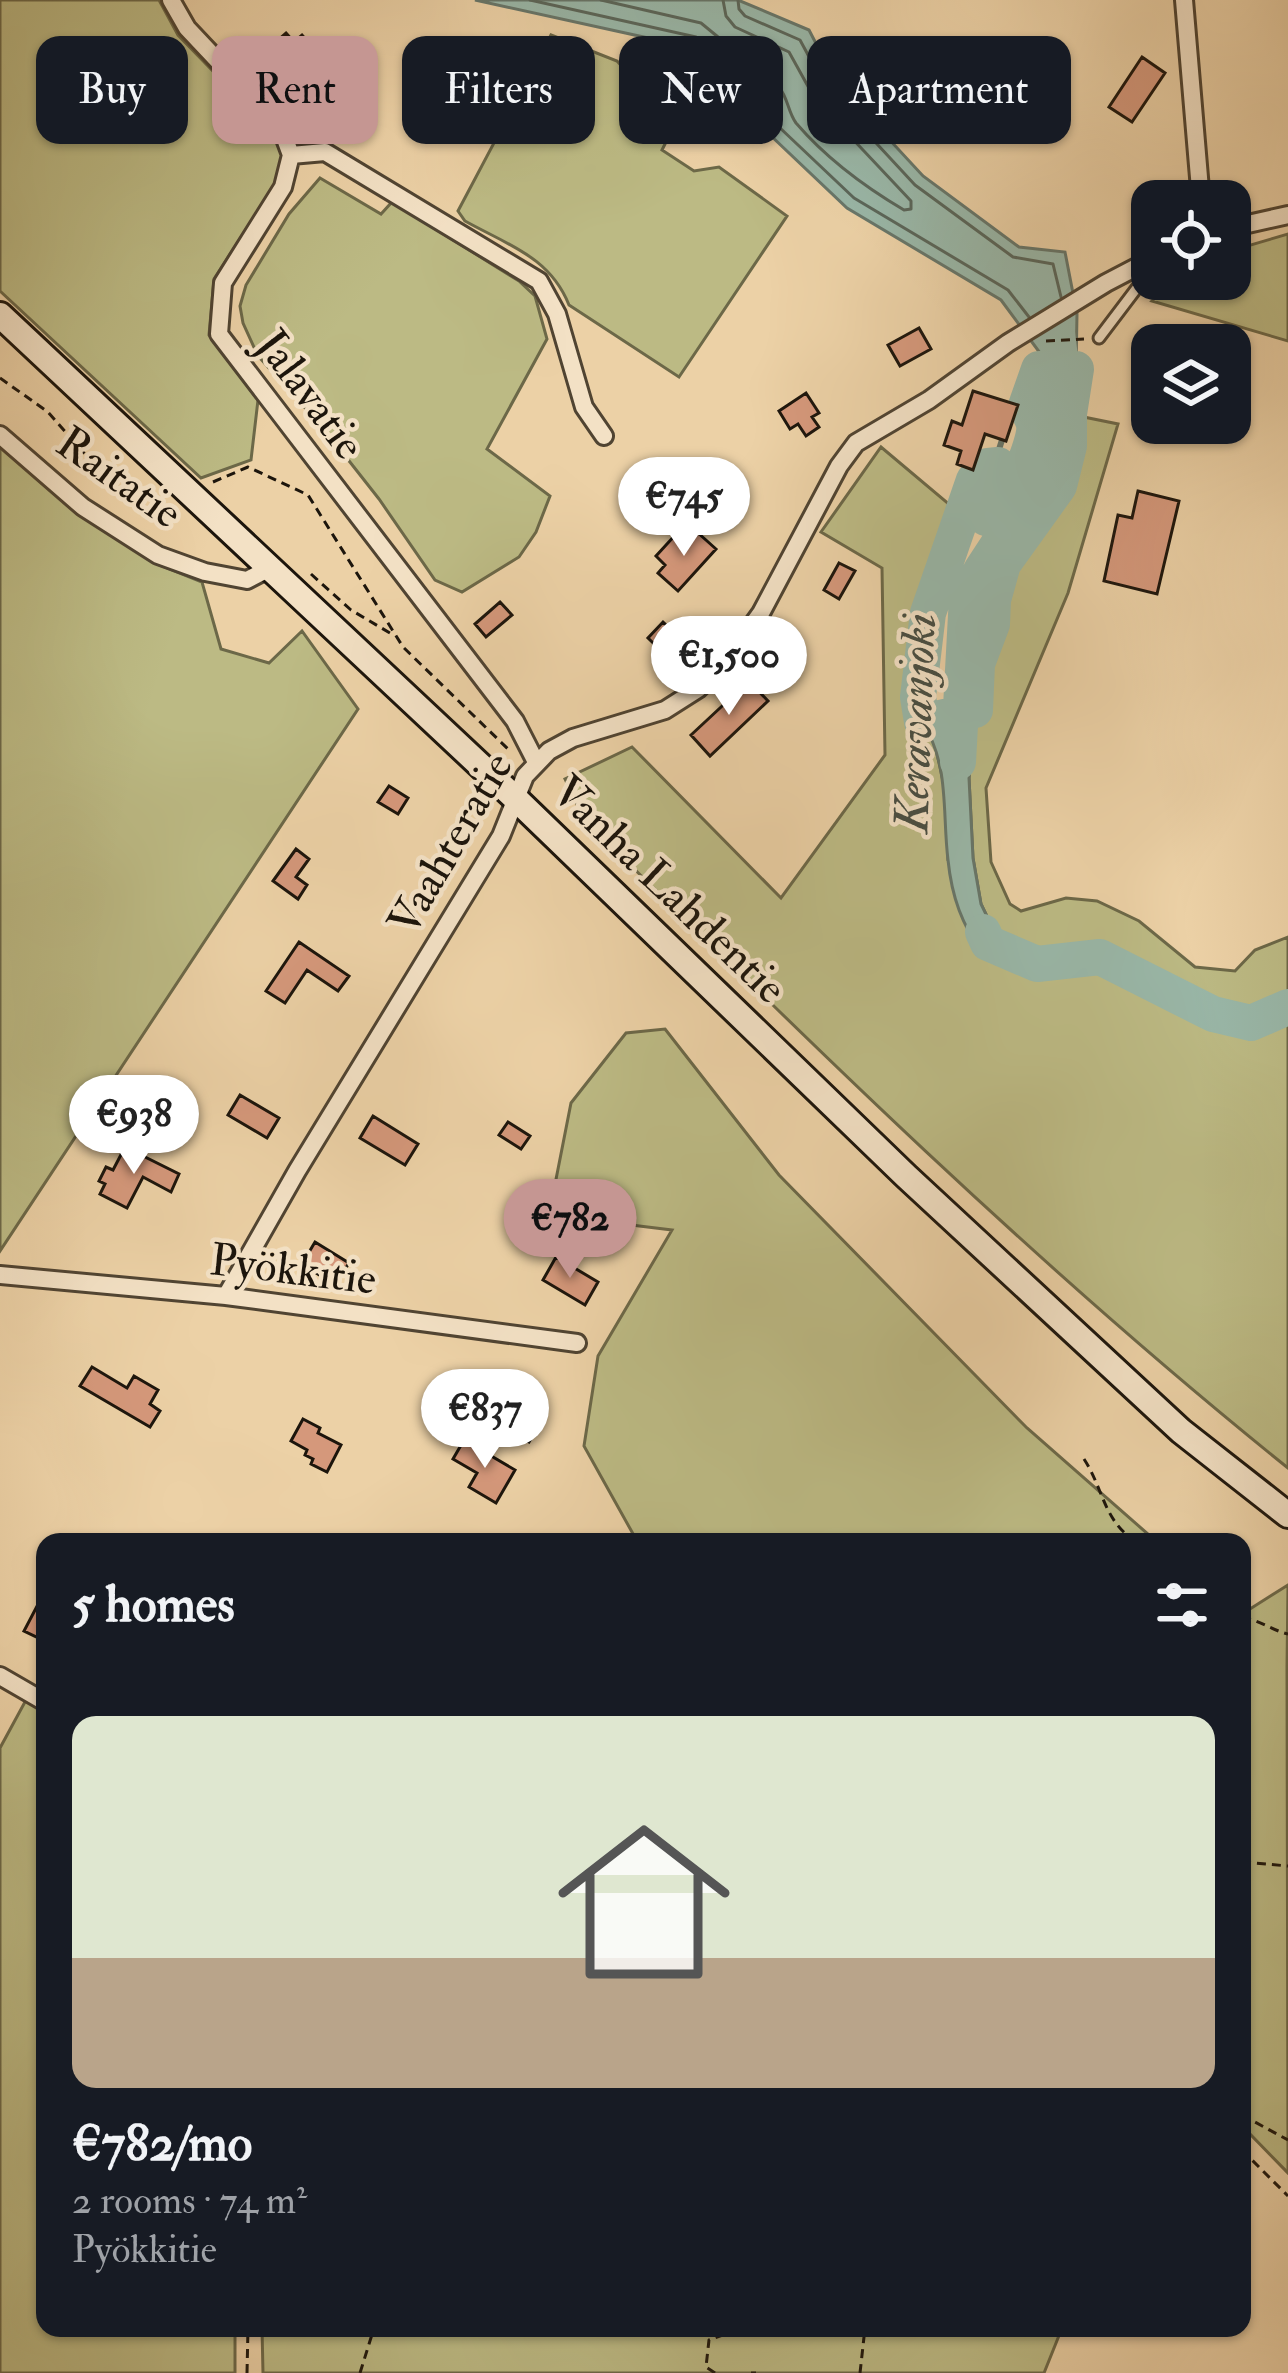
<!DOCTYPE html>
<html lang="en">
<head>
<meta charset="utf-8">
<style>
	:root { --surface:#171b24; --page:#20242c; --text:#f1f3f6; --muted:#9ea1a6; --accent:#c59692 }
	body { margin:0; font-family:"IM FELL Double Pica",serif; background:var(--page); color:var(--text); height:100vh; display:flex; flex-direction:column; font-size:45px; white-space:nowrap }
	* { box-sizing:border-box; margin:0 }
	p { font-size:39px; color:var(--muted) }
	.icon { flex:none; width:66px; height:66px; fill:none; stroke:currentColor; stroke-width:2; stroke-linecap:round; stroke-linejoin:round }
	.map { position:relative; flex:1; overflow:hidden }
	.details { position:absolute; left:36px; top:1533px; width:1215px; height:804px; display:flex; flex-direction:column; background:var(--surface); border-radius:24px; box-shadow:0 3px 9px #0004 }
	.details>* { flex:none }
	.top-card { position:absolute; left:36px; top:36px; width:1218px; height:108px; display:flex; gap:24px }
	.controls { position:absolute; left:1131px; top:180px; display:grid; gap:24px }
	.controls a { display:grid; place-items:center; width:120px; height:120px; border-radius:24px; background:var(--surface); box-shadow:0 3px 9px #0004; font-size:60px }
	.price { position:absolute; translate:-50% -102px; padding:0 27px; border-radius:42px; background:#fff; color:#222; font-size:39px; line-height:78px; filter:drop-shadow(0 3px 6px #0008) }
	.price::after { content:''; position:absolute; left:50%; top:72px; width:36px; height:27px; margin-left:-18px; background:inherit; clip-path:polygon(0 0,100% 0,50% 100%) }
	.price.current { background:var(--accent); color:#111 }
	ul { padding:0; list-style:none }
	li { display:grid; align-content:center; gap:24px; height:636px; padding:0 36px }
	li span { display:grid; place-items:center; height:372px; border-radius:24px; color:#555 }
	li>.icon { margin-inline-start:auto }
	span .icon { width:216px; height:216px; fill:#fffc; stroke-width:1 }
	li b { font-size:51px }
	h2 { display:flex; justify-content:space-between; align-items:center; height:144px; padding:0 36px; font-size:51px }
	.chip { padding:0 42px; border-radius:24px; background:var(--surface); box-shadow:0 3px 9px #0004; font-size:42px; line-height:108px }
	.chip.current { background:var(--accent); color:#111 }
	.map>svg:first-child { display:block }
	.green { fill:#bcba84; stroke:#6c6848; stroke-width:3 }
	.water { fill:#99b7a8; stroke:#67766a; stroke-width:3 }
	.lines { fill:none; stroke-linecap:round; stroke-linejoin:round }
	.shore { stroke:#5a665a; stroke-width:3 }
	.stream { stroke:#67766a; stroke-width:6 }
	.river { stroke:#99b7a8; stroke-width:36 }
	.building { fill:#d5987b; stroke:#1c150c; stroke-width:3 }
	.lane-casing { stroke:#504432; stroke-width:15 }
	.street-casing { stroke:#504432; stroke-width:22 }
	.secondary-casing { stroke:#1c150c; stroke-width:30 }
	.path { stroke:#1c150c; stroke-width:3; stroke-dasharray:9 6; stroke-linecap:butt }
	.lane { stroke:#f3e1c5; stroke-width:9 }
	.street { stroke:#f3e1c5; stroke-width:16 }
	.secondary { stroke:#f3e1c5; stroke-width:24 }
	.labels { text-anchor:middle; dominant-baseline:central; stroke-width:9; stroke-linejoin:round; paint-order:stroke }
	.street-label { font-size:45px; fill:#1c150c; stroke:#f3e1c5 }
	.water-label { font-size:48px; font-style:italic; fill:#484e43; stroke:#f3e1c5 }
</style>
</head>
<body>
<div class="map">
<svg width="1288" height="2373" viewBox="0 0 1288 2373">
	<rect width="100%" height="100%" fill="#ecd1a6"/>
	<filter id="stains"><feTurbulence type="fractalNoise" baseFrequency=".00167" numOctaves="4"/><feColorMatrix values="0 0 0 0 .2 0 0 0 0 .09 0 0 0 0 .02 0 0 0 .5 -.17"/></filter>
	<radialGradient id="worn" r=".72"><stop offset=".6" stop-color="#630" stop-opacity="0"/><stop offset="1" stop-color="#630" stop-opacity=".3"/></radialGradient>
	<path class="green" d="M0,0h159l19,35 97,100 9,22 -10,29 -60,93 -5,56 49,65 -7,60 -50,18 -201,-187z
		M551,35l66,26 58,63 -13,26 32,21 25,-4 68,49 -108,161 -110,-72c-19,-48 -61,-60 -104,-84l-7,-10z
		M320,178l61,36 11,-12 127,79 16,15 12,43 -60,110 63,47 -14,36 -17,25 -57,35 -27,-12 -56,-81 -55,-70 -66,-73 -15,-33 -3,-17 6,-21 43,-71z
		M1288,234v107l-136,-40 22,-22h56v-28z
		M1069,414l49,10 -50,169 -82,195 5,74 19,42 11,7 45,-13 31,3 42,20 56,46 40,4 20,-21 33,-13v531c-249,-200 -478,-424 -704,-649l-19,-40 67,-32 149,151 104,-143 -3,-187 -61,-36 60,-85 82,69 -35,97 -10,84 4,25 12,18 12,55 2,65 46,71 -13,-27 -8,-46 -4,-80 8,-114 15,-40 1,-24 10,-36 56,-78 10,-40z
		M0,444l79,69 78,51 45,18 19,67 48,14 33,-32 56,78 -358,542z
		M665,1029l114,146 248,253 130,114h-525l5,-1 -53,-95 14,-90 74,-126 -123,-15 22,-112 55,-70z
		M1288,1585l-1,82 1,506 -40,-41 -6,-3v-515z
		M26,1700l19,11v617h190v45h-235v-625z
		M262,2328h800l-18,45h-781z"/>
	<path class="water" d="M475,0h263l71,30 27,52 87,94 96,71 46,5 12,62 -1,55h-37l4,-12 -42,-57 -154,-92 -79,-75 -7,-25 -72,-61z
		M975,710l-6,68 4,80 8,46 13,27 28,15 -4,21 -35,-11c-21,-33 -31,-57 -35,-96 -6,-48 2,-96 -26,-138z"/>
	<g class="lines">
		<path class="shore" d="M530,0l166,37 73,61 10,29 75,71 154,92 21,27
			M601,0l100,23 78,64c9,11 9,25 17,36 30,35 69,64 108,87l7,-1v-8l-96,-102 -26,-47 -54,-25 -9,-11 -3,-16
			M738,0l1,9 6,7 55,24 27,50 88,95 98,72 40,7 8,33"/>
		<path class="stream" d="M1017,408l38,-16
			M994,465l8,-25"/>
		<path class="river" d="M1039,369h37l-7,45v32l-10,40 -56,78 -10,36 -1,24 -15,40 -2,46 -53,12 -4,-25 10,-84 46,-133 14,-14 10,-1c-2,19 -10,34 -12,53l10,2c11,-16 41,-77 38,-95 -1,-7 -6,-13 -8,-19z
			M958,762l9,-165 15,-28 61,-93 17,-118 -3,-25 -4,-7
			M983,932l5,11 49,21 63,-7 113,57 38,9 37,-16"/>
	</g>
	<path class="building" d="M286,33l8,9 8,-7 19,21 -15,14 7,7 -20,18 -23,-25 4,-3 -12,-13z
		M416,48l22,11 -9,18 -22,-12z
		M1142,57l23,16 -33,49 -23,-15z
		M919,328l12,21 -31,17 -12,-21z
		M973,391l45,14 -12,36 -21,-7 -12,36 -16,-6 4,-13 -17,-6 8,-24 10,4z
		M806,393l13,20 -7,4 7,10 -13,9 -8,-12 -8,5 -11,-18z
		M1138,491l41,10 -22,93 -53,-13 14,-66 14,3z
		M697,532l19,17 -38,42 -20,-18 7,-8 -9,-9 21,-23 10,9z
		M839,563l16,8 -16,28 -15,-9z
		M500,602l12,13 -26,22 -11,-13z
		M663,622l33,31 -15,17 -33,-32z
		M780,636l22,13 -16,28 -22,-13z
		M749,681l19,20 -58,55 -19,-21z
		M389,786l19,12 -10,16 -20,-12z
		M296,849l13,10 -13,18 11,8 -9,14 -25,-18z
		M299,942l50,34 -11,15 -31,-21 -22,33 -19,-12z
		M240,1095l39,23 -12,20 -39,-23z
		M373,1116l45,28 -13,21 -45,-27z
		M508,1122l22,14 -9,13 -22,-14z
		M125,1147l54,27 -8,18 -28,-15 -16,31 -27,-14 5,-10 -6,-3 7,-14 7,3z
		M315,1242l34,21 -14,22 -33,-21z
		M556,1257l42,25 -13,23 -42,-25z
		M92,1367l35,21 7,-12 24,14 -8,14 10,7 -10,16 -70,-41z
		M517,1405l25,15 -13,22 -25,-15z
		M303,1419l17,9 -2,5 23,12 -14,27 -16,-8 2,-5 -8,-4 2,-5 -16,-9z
		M464,1440l51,30 -19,33 -27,-16 8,-14 -24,-14z
		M45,1591v50l-21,-10z"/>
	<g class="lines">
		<g class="lane-casing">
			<path id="lane" d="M1099,338l53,-70"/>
		</g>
		<g class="street-casing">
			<path id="street" d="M171,0l16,28 94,100 10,27 -8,32 -60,96 -4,51 296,387 21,41
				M1184,0l17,201
				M291,155l34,-3 214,129 18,33 27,93 20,29
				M1230,228l58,-13
				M0,435l83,72 75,48 47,17 42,8 23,-12
				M0,1275l226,21 351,47
				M226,1296l71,-125 204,-335 24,-60 24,-25 24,-13 92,-28 33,-21 27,-26 36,-50 78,-147 17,-23 73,-43 79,-57 98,-60 46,-24
				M0,1676l45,26"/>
		</g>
		<g class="secondary-casing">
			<path id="secondary" d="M0,315l516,484 390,377 275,255 107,84"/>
		</g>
		<path class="path" d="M1046,341l38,-2
			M0,378l48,34 66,75 46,11
			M213,482l35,-15 60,28 95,152 105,102
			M311,574l40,36 44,26
			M1084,1459c20,31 19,61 52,83
			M1242,1618c16,1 29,12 46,16
			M1242,1862l46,4
			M1242,2115l46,25
			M1242,2150l46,46
			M247,2373l1,-45
			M360,2373l14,-45
			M715,2373l-9,-6 3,-27 33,-12
			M751,2373h5
			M860,2373l5,-45"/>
		<use href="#lane" class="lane"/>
		<use href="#street" class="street"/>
		<use href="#secondary" class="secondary"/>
	</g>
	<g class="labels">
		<g class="street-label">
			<text transform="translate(310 395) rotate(53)">Jalavatie</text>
			<text transform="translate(119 478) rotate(35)">Raitatie</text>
			<text transform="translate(451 844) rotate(-60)">Vaahteratie</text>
			<text transform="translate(669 890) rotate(44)">Vanha Lahdentie</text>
			<text transform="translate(293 1270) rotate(7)">Pyökkitie</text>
		</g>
		<g class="water-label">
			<text transform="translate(916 723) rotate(-88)">Keravanjoki</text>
		</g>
	</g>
	<rect width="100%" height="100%" filter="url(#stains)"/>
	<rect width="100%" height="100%" fill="url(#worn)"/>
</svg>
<div class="controls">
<a><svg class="icon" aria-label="locate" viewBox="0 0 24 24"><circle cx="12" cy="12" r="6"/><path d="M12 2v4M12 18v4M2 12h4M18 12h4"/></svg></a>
<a><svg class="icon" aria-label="layers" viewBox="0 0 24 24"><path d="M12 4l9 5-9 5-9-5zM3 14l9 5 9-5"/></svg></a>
</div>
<b class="price" style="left:684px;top:559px">€745</b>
<b class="price" style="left:729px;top:718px">€1,500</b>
<b class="price" style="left:134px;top:1177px">€938</b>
<b class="price current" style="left:570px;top:1281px">€782</b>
<b class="price" style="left:485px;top:1471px">€837</b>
<div class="top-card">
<a class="chip">Buy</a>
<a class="chip current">Rent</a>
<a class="chip">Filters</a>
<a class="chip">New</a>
<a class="chip">Apartment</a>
</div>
<section class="details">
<h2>5 homes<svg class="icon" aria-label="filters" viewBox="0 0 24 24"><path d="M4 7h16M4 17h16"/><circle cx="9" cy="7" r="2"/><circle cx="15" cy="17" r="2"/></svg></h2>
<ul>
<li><span style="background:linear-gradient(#dfe7d0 65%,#b9a48a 0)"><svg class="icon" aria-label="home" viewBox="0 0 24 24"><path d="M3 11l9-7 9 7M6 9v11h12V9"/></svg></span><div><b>€782/mo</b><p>2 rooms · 74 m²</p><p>Pyökkitie</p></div></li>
</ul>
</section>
</div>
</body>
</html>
